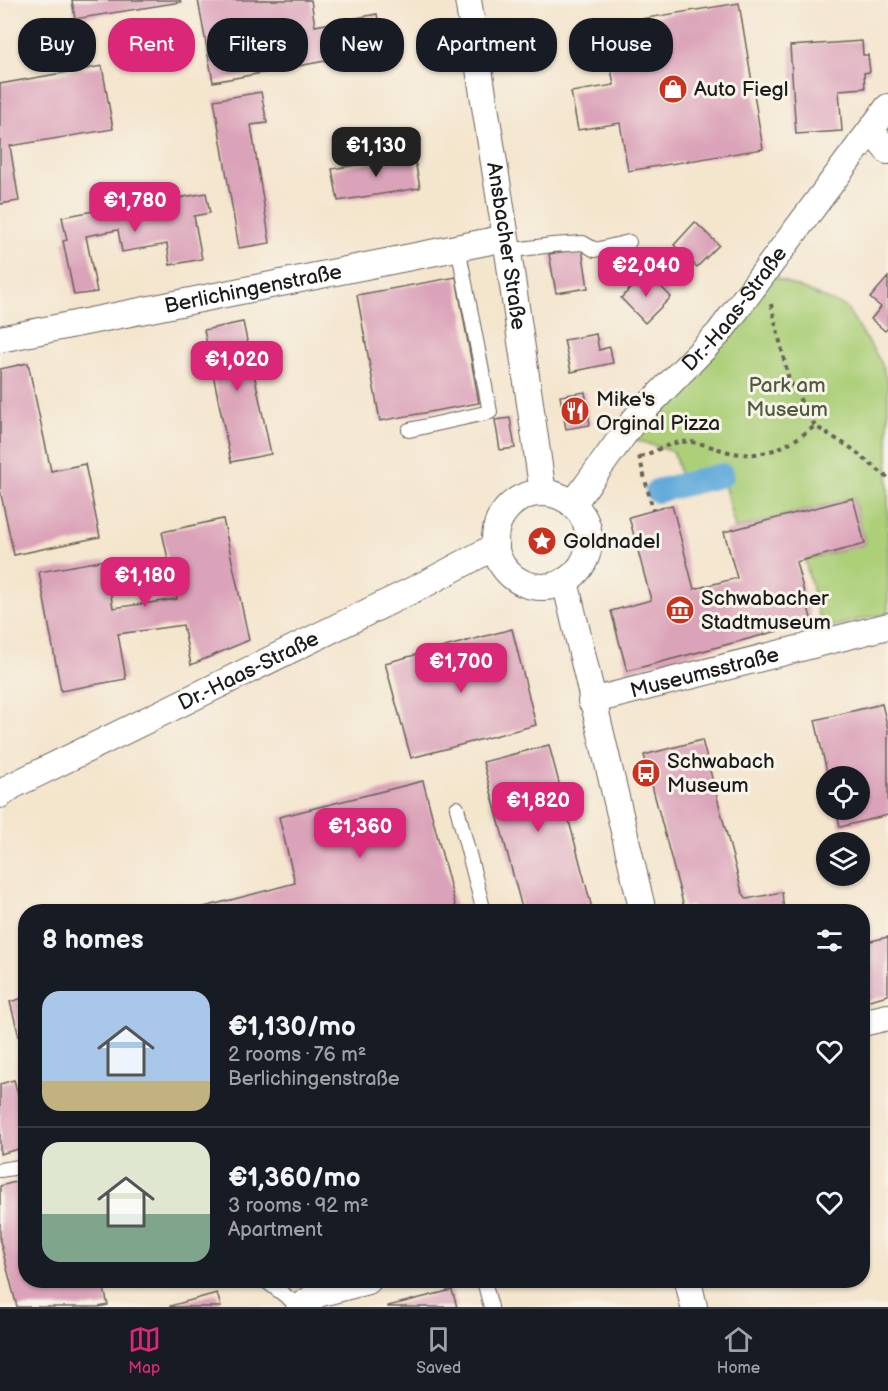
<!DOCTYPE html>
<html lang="en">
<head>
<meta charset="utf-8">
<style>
	:root { --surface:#171b24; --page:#242831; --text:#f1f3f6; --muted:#9ea1a6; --line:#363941; --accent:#db2777 }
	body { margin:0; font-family:"Balsamiq Sans",sans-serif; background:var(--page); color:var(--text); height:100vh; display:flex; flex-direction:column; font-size:22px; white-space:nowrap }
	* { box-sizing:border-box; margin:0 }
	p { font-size:20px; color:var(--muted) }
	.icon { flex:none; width:33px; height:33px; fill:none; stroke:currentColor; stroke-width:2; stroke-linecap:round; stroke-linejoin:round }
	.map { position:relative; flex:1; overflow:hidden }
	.drawer { position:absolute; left:18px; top:904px; width:852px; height:384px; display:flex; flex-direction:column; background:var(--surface); border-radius:24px; box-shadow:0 2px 4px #0004 }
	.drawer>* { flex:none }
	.hud { position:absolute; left:18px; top:18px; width:852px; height:54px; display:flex; gap:12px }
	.controls { position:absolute; left:816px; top:766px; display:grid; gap:12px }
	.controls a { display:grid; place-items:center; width:54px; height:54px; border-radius:50%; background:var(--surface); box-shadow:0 2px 4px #0004; font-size:30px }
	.price { position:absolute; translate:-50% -51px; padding:0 14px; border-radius:12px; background:var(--accent); color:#fff; font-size:20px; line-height:39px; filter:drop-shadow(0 2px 3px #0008) }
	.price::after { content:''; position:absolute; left:50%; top:36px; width:18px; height:14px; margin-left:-9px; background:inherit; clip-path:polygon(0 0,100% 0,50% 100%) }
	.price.active { background:#222; color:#fff }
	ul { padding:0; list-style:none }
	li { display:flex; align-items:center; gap:18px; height:150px; padding:0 24px }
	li+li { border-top:2px solid var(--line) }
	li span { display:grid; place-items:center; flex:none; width:168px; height:120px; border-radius:18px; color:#555 }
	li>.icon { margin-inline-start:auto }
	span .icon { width:72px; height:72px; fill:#fffc; stroke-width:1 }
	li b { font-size:26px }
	h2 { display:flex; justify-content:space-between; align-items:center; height:72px; padding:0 24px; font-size:26px }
	.chip { padding:0 21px; border-radius:24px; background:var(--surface); box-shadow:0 2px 4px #0004; font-size:21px; line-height:54px }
	.chip.active { background:var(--accent); color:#fff }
	.dock { display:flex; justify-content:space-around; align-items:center; height:84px; border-top:2px solid var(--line); background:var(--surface); font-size:16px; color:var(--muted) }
	.dock a { display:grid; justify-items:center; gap:3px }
	.dock .active { color:var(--accent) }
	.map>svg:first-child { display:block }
	.green { fill:#accf78; stroke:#64764a; stroke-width:1.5 }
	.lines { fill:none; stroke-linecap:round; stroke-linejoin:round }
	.canal { stroke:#64abda; stroke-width:24 }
	.building { fill:#dba3b9 }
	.lane-casing { stroke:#68625a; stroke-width:16 }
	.street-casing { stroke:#68625a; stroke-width:28 }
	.path { stroke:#68625a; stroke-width:4; stroke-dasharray:4.5 4.5; stroke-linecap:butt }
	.lane { stroke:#fff; stroke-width:14 }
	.street { stroke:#fff; stroke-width:26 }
	.labels { text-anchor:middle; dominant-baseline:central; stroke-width:6; stroke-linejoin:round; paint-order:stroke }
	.poi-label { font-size:21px; fill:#1c1c1c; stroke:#f7f3e8; text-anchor:start }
	.street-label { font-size:21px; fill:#1c1c1c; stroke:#f7f3e8 }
	.park-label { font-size:21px; fill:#4e5b3c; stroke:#f7f3e8 }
</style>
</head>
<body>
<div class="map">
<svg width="888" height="1307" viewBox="0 0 888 1307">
	<rect width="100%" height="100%" fill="#f7f3e8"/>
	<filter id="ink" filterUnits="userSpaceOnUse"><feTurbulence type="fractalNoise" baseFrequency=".0167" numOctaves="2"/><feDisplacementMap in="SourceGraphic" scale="12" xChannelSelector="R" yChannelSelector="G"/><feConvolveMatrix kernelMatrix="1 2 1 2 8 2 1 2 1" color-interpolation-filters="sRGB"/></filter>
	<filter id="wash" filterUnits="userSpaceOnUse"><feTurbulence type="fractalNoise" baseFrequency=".008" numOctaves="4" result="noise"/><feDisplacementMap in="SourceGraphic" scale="24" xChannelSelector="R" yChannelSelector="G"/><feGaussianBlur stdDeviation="1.35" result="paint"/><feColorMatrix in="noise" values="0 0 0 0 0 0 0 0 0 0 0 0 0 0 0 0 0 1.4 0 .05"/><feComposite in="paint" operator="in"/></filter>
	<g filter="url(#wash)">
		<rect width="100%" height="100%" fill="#f4e5cd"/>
		<path class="green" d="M764,273l82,34 35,55 7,22v229l-66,16 -17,-69 60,-16 -12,-46 -118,31 -14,-59 -40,9 -7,-27 -51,-16z"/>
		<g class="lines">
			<path class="canal" d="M657,491l65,-16"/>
		</g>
		<g id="blocks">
			<path class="building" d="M72,0h108l1,2 -106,17z
				M198,0h113l4,26 62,-12 7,36 -171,32z
				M739,3l24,146 -135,22 -8,-48 -42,7 -7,-38 43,-7 -11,-60z
				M862,41l1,14h5l2,17 -6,1 1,15 -26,2 3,41 -46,3 -6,-88z
				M102,66l11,63 -103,17 9,55 -19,3v-120z
				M261,92l6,31 -16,2 19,118 -31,5 -25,-148z
				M414,155l6,33 -82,13 -6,-32z
				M206,193l4,20 -16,3 8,43 -32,6 -3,-21 -45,8 -4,-22 -32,6 11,56 -23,3 -11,-54 4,-1 -5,-23 116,-22v3z
				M695,222l24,23 -22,22 -23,-22z
				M582,248l6,40 -32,5 -7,-39z
				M647,272l24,25 -26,26 -24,-25z
				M456,277l23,126 -99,18 -23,-126z
				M888,277v51l-3,3 -14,-12 10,-12 -11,-9z
				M243,322l28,132 -40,8 -27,-132z
				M596,334l3,16 11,-3 3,16 -42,9 -7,-32z
				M28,363l23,108 34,-7 15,73 -86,18 -14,-65v-121z
				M585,392l5,33 -24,4 -6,-33z
				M510,418l5,30 -15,2 -5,-30z
				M853,498l12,46 -69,18 16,60 -185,49 -16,-60 40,-11 -22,-83 43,-12 22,84 43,-11 -13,-46z
				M223,519l26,121 -58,25 -8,-40 -65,9 8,45 -65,12 -22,-119 66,-12 8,48 64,-9 -15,-67z
				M512,629l24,96 -125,33 -26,-95z
				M882,704l6,25v86l-48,12 -4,-17h24v-33h-32l-13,-57z
				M702,740l40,152 5,7 35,-7 2,20h-91l-1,-7 -8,2 -40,-152z
				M549,745l44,167h-70l-40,-150z
				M423,781l34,131h-272l110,-29 -16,-66z
				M888,937v58l-26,7v-59z
				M26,997v46l-5,1 -11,-42z
				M14,1080l12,41v26l-26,7v-70z
				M26,1179v102h76l6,24 -9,2h-82l-17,-66v-55z
				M452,1290l5,17h-69v-1z
				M217,1293l4,14h-51v-1z"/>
		</g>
	</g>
	<g filter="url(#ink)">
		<use href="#blocks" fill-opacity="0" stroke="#68625a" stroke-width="1.5"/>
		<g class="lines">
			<g class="lane-casing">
				<path id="lane" d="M507,251l45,-6 31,-2 12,7 34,-8
					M409,430l81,-18 -32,-165
					M457,808l27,104
					M0,1170l26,-4
					M266,1281l33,25
					M484,1281l7,26"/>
			</g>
			<g class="street-casing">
				<g id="street">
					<path id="s1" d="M468,0l38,238 37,255"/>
					<path d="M871,131l17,20"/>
					<path id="s2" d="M0,339l506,-101"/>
					<circle cx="542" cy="540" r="47"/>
					<path id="s3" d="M573,504l62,-85 84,-86 169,-226"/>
					<path d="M565,581l78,331"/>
					<path id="s4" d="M591,701l297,-75"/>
					<path id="s5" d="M0,795l12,-9 415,-203 69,-37"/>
					<path d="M862,1023l26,-6"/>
					<path d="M688,1281l6,26"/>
					<path d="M299,1307l19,-13 50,-13"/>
				</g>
			</g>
			<path class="path" d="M771,304l18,76 26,46 36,22 37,30
				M639,456l14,54
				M640,457c12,-4 27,-13 39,-15 16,-2 32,5 46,9 36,10 62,-4 90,-25"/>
			<use href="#lane" class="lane"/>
			<use href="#street" class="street"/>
		</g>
	</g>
	<defs>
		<g id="shop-disc" transform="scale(1.5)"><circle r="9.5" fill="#c8321e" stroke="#f7f3e8"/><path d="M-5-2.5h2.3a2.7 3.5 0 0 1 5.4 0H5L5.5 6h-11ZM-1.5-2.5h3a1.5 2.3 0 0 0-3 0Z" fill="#fff"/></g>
		<g id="restaurant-disc" transform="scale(1.5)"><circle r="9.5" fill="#c8321e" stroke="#f7f3e8"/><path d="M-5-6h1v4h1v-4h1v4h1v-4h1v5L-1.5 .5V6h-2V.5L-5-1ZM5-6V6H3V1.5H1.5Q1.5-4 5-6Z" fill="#fff"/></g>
		<g id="sight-disc" transform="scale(1.5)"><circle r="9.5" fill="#c8321e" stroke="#f7f3e8"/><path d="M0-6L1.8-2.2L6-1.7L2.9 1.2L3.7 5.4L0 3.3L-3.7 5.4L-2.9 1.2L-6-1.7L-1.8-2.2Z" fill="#fff"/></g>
		<g id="museum-disc" transform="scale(1.5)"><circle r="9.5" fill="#c8321e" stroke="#f7f3e8"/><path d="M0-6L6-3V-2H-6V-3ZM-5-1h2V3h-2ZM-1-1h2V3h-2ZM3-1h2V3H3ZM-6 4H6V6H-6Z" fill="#fff"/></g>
		<g id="bus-disc" transform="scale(1.5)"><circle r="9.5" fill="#c8321e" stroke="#f7f3e8"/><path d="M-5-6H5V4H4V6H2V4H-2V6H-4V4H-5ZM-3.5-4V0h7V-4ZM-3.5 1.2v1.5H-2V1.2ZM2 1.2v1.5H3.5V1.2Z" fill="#fff"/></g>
	</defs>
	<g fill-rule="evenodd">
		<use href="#shop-disc" x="673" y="89"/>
		<use href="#restaurant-disc" x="575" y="411"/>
		<use href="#sight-disc" x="542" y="541"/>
		<use href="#museum-disc" x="680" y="610"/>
		<use href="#bus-disc" x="646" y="773"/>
	</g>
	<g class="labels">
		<g class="poi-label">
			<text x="694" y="89">Auto Fiegl</text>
			<text x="596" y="399">Mike's<tspan x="596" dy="24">Orginal Pizza</tspan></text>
			<text x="563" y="541">Goldnadel</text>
			<text x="701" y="598">Schwabacher<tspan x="701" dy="24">Stadtmuseum</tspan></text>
			<text x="667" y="761">Schwabach<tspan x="667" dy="24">Museum</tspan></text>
		</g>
		<g class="street-label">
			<text stroke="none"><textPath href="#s1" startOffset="249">Ansbacher Straße</textPath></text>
			<text stroke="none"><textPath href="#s2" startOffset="258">Berlichingenstraße</textPath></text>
			<text stroke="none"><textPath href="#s3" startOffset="254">Dr.-Haas-Straße</textPath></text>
			<text stroke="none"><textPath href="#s5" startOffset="278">Dr.-Haas-Straße</textPath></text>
			<text stroke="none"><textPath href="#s4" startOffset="117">Museumsstraße</textPath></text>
		</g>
		<g class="park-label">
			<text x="787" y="385">Park am<tspan x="787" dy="24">Museum</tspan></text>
		</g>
	</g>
</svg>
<div class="controls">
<a><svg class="icon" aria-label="locate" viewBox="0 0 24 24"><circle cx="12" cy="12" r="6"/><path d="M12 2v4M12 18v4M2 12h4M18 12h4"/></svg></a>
<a><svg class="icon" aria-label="layers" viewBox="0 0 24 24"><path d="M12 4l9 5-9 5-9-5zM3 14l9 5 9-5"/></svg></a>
</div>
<b class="price active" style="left:376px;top:178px">€1,130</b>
<b class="price" style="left:135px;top:233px">€1,780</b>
<b class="price" style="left:646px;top:298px">€2,040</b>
<b class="price" style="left:237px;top:392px">€1,020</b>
<b class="price" style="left:145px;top:608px">€1,180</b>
<b class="price" style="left:461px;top:694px">€1,700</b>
<b class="price" style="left:538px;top:833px">€1,820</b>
<b class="price" style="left:360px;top:859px">€1,360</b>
<div class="hud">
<a class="chip">Buy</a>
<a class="chip active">Rent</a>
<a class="chip">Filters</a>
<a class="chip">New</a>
<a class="chip">Apartment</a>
<a class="chip">House</a>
</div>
<section class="drawer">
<h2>8 homes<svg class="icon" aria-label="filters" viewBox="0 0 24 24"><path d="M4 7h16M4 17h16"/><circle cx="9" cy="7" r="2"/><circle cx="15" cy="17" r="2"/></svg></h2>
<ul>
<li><span style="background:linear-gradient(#a9c7e8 75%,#c2b280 0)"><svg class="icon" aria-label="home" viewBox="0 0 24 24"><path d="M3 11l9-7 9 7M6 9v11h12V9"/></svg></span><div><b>€1,130/mo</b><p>2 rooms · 76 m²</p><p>Berlichingenstraße</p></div><svg class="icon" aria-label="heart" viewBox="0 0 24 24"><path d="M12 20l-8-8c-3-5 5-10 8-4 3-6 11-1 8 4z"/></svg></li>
<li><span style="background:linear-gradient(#dfe7d0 60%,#7fa58c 0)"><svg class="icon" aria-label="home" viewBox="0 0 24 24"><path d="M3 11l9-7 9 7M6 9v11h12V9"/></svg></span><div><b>€1,360/mo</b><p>3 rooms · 92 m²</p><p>Apartment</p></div><svg class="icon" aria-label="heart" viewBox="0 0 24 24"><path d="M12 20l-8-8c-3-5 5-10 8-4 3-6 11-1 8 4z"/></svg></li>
</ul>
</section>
</div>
<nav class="dock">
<a class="active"><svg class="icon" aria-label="map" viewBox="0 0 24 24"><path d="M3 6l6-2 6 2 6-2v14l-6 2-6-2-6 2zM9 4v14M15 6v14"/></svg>Map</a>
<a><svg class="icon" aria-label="saved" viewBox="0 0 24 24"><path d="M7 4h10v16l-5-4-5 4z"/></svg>Saved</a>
<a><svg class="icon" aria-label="home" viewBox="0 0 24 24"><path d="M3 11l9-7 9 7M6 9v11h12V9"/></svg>Home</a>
</nav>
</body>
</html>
